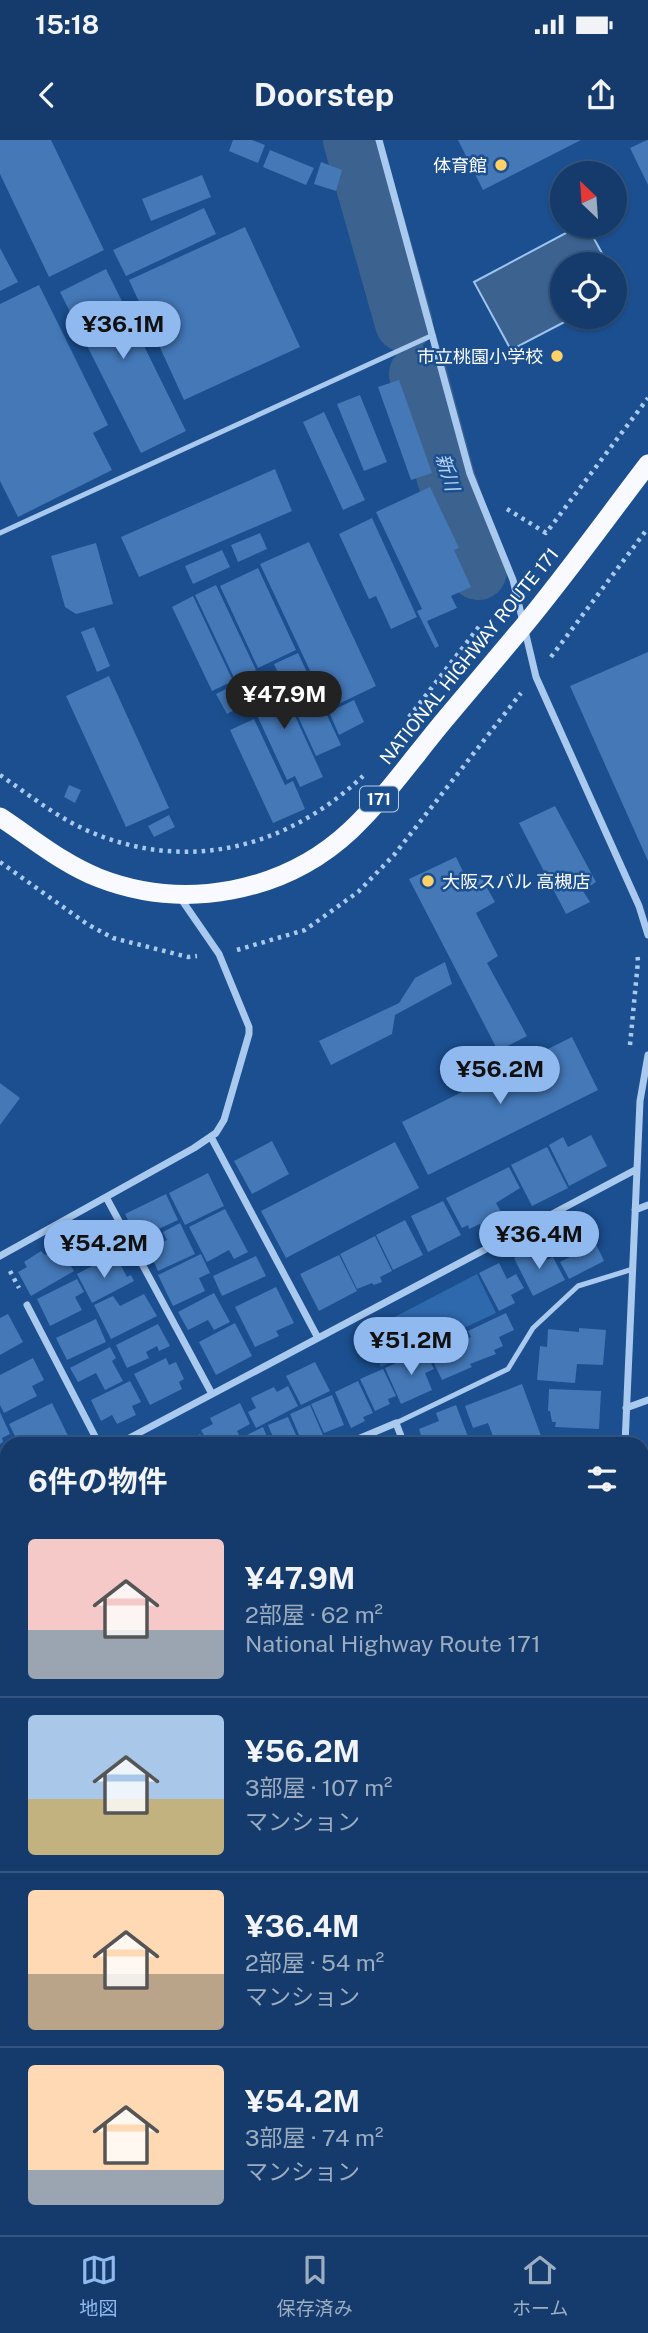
<!DOCTYPE html>
<html lang="ja">
<head>
<meta charset="utf-8">
<style>
	:root { --surface:#143b6b; --page:#1d4271; --text:#f1f3f6; --muted:#9dadc1; --line:#33557e; --accent:#90b9f0 }
	body { margin:0; font-family:"Public Sans","Noto Sans JP",sans-serif; background:var(--page); color:var(--text); height:100vh; display:flex; flex-direction:column; font-size:26px; white-space:nowrap }
	* { box-sizing:border-box; margin:0 }
	p { font-size:23px; color:var(--muted) }
	.icon { flex:none; width:38px; height:38px; fill:none; stroke:currentColor; stroke-width:2; stroke-linecap:round; stroke-linejoin:round }
	.map { position:relative; flex:1; overflow:hidden }
	.side { position:absolute; left:0px; top:1297px; width:649px; height:800px; display:flex; flex-direction:column; background:var(--surface); border-radius:21px 21px 0 0; box-shadow:0 2px 5px #0004,0 0 0 2px var(--line) }
	.side>* { flex:none }
	.needle { width:46px; rotate:335deg }
	.fabs { position:absolute; left:550px; top:21px; display:grid; gap:14px }
	.fabs a { display:grid; place-items:center; width:77px; height:77px; border-radius:50%; background:var(--surface); box-shadow:0 2px 5px #0004,0 0 0 2px var(--line); font-size:35px }
	.price { position:absolute; translate:-50% -60px; padding:0 16px; border-radius:24px; background:var(--accent); color:#111; font-size:23px; line-height:46px; filter:drop-shadow(0 2px 4px #0008) }
	.price::after { content:''; position:absolute; left:50%; top:42px; width:21px; height:16px; margin-left:-10px; background:inherit; clip-path:polygon(0 0,100% 0,50% 100%) }
	.price.active { background:#222; color:#fff }
	ul { padding:0; list-style:none }
	li { display:flex; align-items:center; gap:21px; height:175px; padding:0 28px }
	li+li { border-top:2px solid var(--line) }
	li span { display:grid; place-items:center; flex:none; width:196px; height:140px; border-radius:7px; color:#555 }
	li>.icon { margin-inline-start:auto }
	span .icon { width:84px; height:84px; fill:#fffc; stroke-width:1 }
	li b { font-size:30px }
	h2 { display:flex; justify-content:space-between; align-items:center; height:84px; padding:0 28px; font-size:30px }
	.status { display:flex; justify-content:space-between; align-items:center; height:49px; padding:0 35px; background:var(--surface); direction:ltr }
	.status svg { height:19px; fill:currentColor }
	header { display:flex; justify-content:space-between; align-items:center; height:91px; padding:0 28px; background:var(--surface); font-size:32px; font-weight:700 }
	.menu { display:flex; justify-content:space-around; align-items:center; height:98px; border-top:2px solid var(--line); background:var(--surface); font-size:19px; color:var(--muted) }
	.menu a { display:grid; justify-items:center; gap:4px }
	.menu .active { color:var(--accent) }
	.map>svg:first-child { display:block }
	.green { fill:#2e69ad }
	.water { fill:#3c6290; stroke:#9cc4f0; stroke-width:2 }
	.lines { fill:none; stroke-linecap:round; stroke-linejoin:round }
	.river { stroke:#3c6290; stroke-width:58 }
	.building { fill:#4478b7 }
	.path { stroke:#a9c9ee; stroke-width:4.5; stroke-dasharray:3.5 5; stroke-linecap:butt }
	.service { stroke:#a9c9ee; stroke-width:5 }
	.minor { stroke:#a9c9ee; stroke-width:7 }
	.trunk { stroke:#f8faff; stroke-width:19 }
	.poi-dot { fill:#ffd166; stroke:#1b4f8f; stroke-width:2.5 }
	.labels { text-anchor:middle; dominant-baseline:central; stroke-width:5; stroke-linejoin:round; paint-order:stroke }
	.shield { fill:#1b4f8f; stroke:#bbcadd; stroke-width:2 }
	.shield-label { font-size:16px; font-weight:bold; fill:#fff }
	.poi-label { font-size:18px; fill:#fff; stroke:#1b4f8f; text-anchor:end }
	.street-label { font-size:18px; fill:#fff; stroke:#1b4f8f }
	.water-label { font-size:19px; font-style:italic; fill:#b5d3f5; stroke:#1b4f8f }
</style>
</head>
<body>
<div class="status"><b>15:18</b><svg viewBox="0 0 49 12"><path d="M0 12V9h3v3zM5 12V6h3v6zM10 12V3h3v9zM15 12V0h3v12zM26 1h20v11H26zM47 4h2v5h-2z"/></svg></div>
<header><svg class="icon" aria-label="back" viewBox="0 0 24 24"><path d="M15 5l-7 7 7 7"/></svg>Doorstep<svg class="icon" aria-label="share" viewBox="0 0 24 24"><path d="M12 15V3M7 8l5-5 5 5M5 13v7h14v-7"/></svg></header>
<div class="map">
<svg width="648" height="2095" viewBox="0 0 648 2095">
	<rect width="100%" height="100%" fill="#1b4f8f"/>
	<path class="green" d="M477,1134l19,39 -115,54 -17,-34z"/>
	<path class="water" d="M579,86h8l21,38h-46v53h12l-63,33 -37,-68z"/>
	<g class="lines">
		<path class="river" d="M352,0l52,183
			M418,234l28,104 32,93"/>
	</g>
	<path class="building" d="M0,0h51l53,110 -55,27 -49,-103z
		M233,0h19l13,5 -7,18 -29,-12z
		M458,0h123l-98,50z
		M647,0h1v45l-18,-37z
		M270,10l44,18 -8,17 -43,-18z
		M321,22l21,8 -6,21 -22,-7z
		M202,35l9,22 -60,24 -9,-22z
		M204,68l12,26 -90,42 -13,-26z
		M245,87l55,120 -116,53 -55,-120z
		M0,108l18,34 -18,9z
		M106,129l80,162 -45,22 -81,-161z
		M39,145l69,140 -15,8 19,37 -94,47 -18,-36v-177z
		M399,240l33,93 -21,7 -33,-93z
		M360,255l27,67 -23,9 -27,-67z
		M324,272l41,88 -22,10 -40,-88z
		M275,329l17,42 -153,66 -18,-40z
		M430,347l29,61 -5,2 17,37 -20,9 6,12 -30,13 12,25 -4,2 -18,-37 5,-2 -46,-97z
		M372,378l45,99 -26,12 -15,-33 -7,3 -30,-65z
		M260,393l7,16 -29,13 -7,-17z
		M309,402l67,144 -48,23 -68,-145z
		M96,403l17,61 -37,10 -11,-7 -14,-51z
		M222,410l8,17 -37,17 -8,-18z
		M258,428l38,82 -38,18 -38,-82z
		M216,445l40,85 -12,6 2,4 -9,4 -42,-89z
		M193,456l40,85 -21,10 -40,-84z
		M94,487l16,39 -13,6 -16,-40z
		M648,512v209l-78,-175z
		M298,513l43,92 -25,11 -42,-92z
		M275,532l48,105 -23,10 -5,-11 -8,4 -38,-82 8,-3 -5,-12z
		M109,536l60,132 -43,19 -60,-131z
		M226,549l10,20 -9,5 -11,-20z
		M354,560l10,22 -25,13 -10,-23z
		M254,579l31,66 8,-4 12,28 -32,14 -43,-93z
		M69,645l12,5 -6,13 -11,-6z
		M555,666l41,76 -13,9 7,11 -24,12 -47,-91z
		M169,675l6,12 -21,10 -6,-11z
		M456,717l13,27 12,-7 14,25 -19,11 22,43 -11,7 40,73 -29,15 -89,-172z
		M445,822l7,22 -57,31 -3,19 -61,31 -12,-24 80,-38 16,-25z
		M572,897l26,53 -170,85 -26,-53z
		M0,943l20,15 -20,27z
		M591,995l16,31 -38,20 -20,-41 14,-8 5,10z
		M272,1001l17,33 -37,20 -18,-33z
		M395,1002l24,46 -133,70 -25,-47z
		M547,1007l21,41 -36,18 -21,-41z
		M509,1027l11,21 -24,15 9,16 -22,11 -3,-6 -11,5 -1,-4 -6,3 -16,-30z
		M208,1033l16,33 -39,19 -16,-32z
		M166,1054l12,26 -41,19 -12,-25z
		M443,1061l18,34 -33,17 -17,-36z
		M225,1069l23,43 -14,7 -5,-9 -22,12 -18,-35z
		M586,1079l10,18 -40,20 -9,-18z
		M405,1080l18,35 -30,15 -17,-35z
		M180,1083l15,31 -37,17 -10,-22 19,-9 -4,-8z
		M88,1088l3,6 11,-6 10,17 -36,20 -13,-23z
		M375,1096l17,35 -12,6 2,5 -8,3 -2,-2 -15,6 -17,-35z
		M596,1104l8,17 -35,18 -9,-17z
		M60,1107l14,24 -43,25 -13,-24 9,-5 -3,-5 17,-11 4,4z
		M541,1109l6,11 6,-3 12,23 -32,16 -19,-38 15,-7 1,3z
		M201,1114l9,19 -11,5 6,13 -32,15 -15,-31z
		M339,1115l18,36 -38,20 -19,-37z
		M256,1116l10,20 -44,20 -9,-20z
		M118,1120l9,17 4,-2 3,6 -42,22 -15,-29 19,-10 5,5z
		M499,1123l8,16 9,-5 8,14 -13,7 4,8 -16,8 -20,-38z
		M77,1139l7,13 -9,5 7,13 -32,16 -13,-27z
		M276,1147l18,36 -18,8 3,5 -24,11 -20,-40z
		M214,1153l16,29 -16,8 -6,-10 -20,10 -10,-18z
		M144,1154l13,22 -46,23 -17,-34 19,-9 7,10z
		M506,1173l8,17 -15,7 4,9 -9,4 2,4 -26,10 2,3 -30,13 -15,-31 30,-14 3,7 11,-5 -3,-6z
		M8,1174l15,28 -23,13v-37z
		M96,1179l10,23 -39,18 -11,-22z
		M235,1183l17,33 -36,19 -17,-33z
		M158,1184l12,22 -11,5 -2,-5 -11,6 3,6 -22,10 -11,-23z
		M579,1188l27,2 -3,35 -26,-1 -2,19 -38,-3 3,-34 7,1 1,-18 31,3z
		M110,1207l6,11 -4,3 11,20 -18,9 -9,-17 -18,9 -8,-14z
		M425,1210l9,19 -9,4 7,17 -31,14 -16,-36z
		M33,1218l11,22 -12,6 5,10 -33,17 -4,-8v-30z
		M166,1218l3,7 7,-3 8,17 -5,3 3,7 -32,16 -16,-31z
		M315,1222l15,29 -29,14 -15,-29z
		M383,1229l13,27 -8,3 2,5 -15,7 -15,-32z
		M130,1241l11,21 -9,4 4,9 -19,9 -5,-9 -11,6 -10,-21z
		M358,1241l15,32 -10,4 2,4 -14,7 -16,-36z
		M522,1244l22,60h-48l-8,-21 -15,5 -8,-22z
		M288,1246l10,20 -42,22 -8,-16 8,-4 -5,-10 23,-11 3,5z
		M549,1249l52,2 -2,38 -44,-2 1,-5h-4l-2,-11h-2z
		M332,1255l12,30 -20,8 -13,-29z
		M52,1263l20,41h-53l-10,-20z
		M240,1263l10,21 -13,7 2,4 -17,9h-13l-8,-14 12,-6 -3,-6z
		M310,1265l13,30 -20,9 -13,-30z
		M456,1265l14,37 -6,2h-40l-5,-15 20,-8 -3,-8z
		M0,1272l10,22 -8,4 1,4 -3,2z
		M288,1277l12,27h-24l-8,-19z
		M263,1287l7,17h-27l-2,-6z
		M200,1294l5,10h-41l17,-9 4,7z
		M570,1297l26,1v6h-26z
		M7,1309v26l-7,3v-26z
		M7,1408v29l-7,-15v-11z
		M648,1466v49l-6,-7v-15l3,-3 -3,-3v-17z
		M648,1528v41l-6,3v-42z
		M0,1626l3,6 4,-2v23l-7,3z
		M648,1664v37l-6,3v-37z
		M7,1669v43l-7,3v-43z
		M7,1747v29l-7,-14v-12z
		M0,1767l7,15v13l-7,3z
		M2,1843l5,8v55l-4,-6 -3,2z
		M0,1914l7,10v19l-7,5z
		M7,1956v48l-7,4v-49z
		M642,1998l6,12v21l-6,2z
		M648,2034v22l-6,3v-22z
		M7,2037v27l-7,-14v-10z
		M648,2059v23l-6,2v-22z
		M7,2079v11h43l3,5h-53v-13z
		M171,2090h28l3,5h-37l-1,-2z
		M201,2090h30l2,5h-30z
		M263,2090h18l2,5h-32z
		M284,2090h35l3,5h-35z
		M531,2090h20v5h-70v-2z
		M614,2090h22l3,5h-30l-1,-3z"/>
	<g class="lines">
		<path class="path" d="M507,369l39,24 102,-135
			M551,517l97,-129
			M409,577l72,-93
			M0,635c28,19 55,41 86,55 99,44 200,19 277,-54
			M0,722l87,62 26,14 75,19 9,-1
			M237,810l68,-20 53,-38 36,-37 127,-162
			M630,905l8,-84 -1,-9
			M10,1131l9,17"/>
		<path class="service" d="M0,393l433,-198
			M396,1283l112,-54 25,-41 45,-42 55,-17
			M0,1456l7,16"/>
		<path class="minor" d="M379,0l91,334 43,106 23,97 103,229 9,29
			M211,997l107,201
			M106,1057l106,197
			M635,1070l13,-5
			M0,1116l194,-108 22,-15 8,-13 25,-86v-7l-30,-73 -40,-58
			M27,1165l72,139
			M626,1268l22,-8
			M118,1304l519,-275
			M346,1304l50,-21 8,21
			M625,1304l15,-343 8,-46
			M0,1366l7,-4
			M642,1447l6,-1
			M0,1506l7,-3
			M0,1577l7,15
			M0,1822l7,-5
			M642,1974l6,13
			M0,2022l7,-3
			M98,2095l12,-5
			M584,2095v-5"/>
		<path class="trunk" d="M0,677c32,21 63,47 99,61 85,33 185,15 252,-48 35,-33 64,-75 96,-113 25,-30 50,-59 75,-89 44,-53 84,-109 126,-164"/>
	</g>
	<g class="poi-dot">
		<circle cx="501" cy="25" r="7"/>
		<circle cx="557" cy="216" r="7"/>
		<circle cx="428" cy="741" r="7"/>
	</g>
	<g class="labels">
		<rect class="shield" x="360" y="646.5" width="38" height="25" rx="5"/>
		<g class="shield-label">
			<text x="379" y="659">171</text>
		</g>
		<g class="poi-label">
			<text x="487" y="25">体育館</text>
			<text x="543" y="216">市立桃園小学校</text>
			<text x="442" y="741" text-anchor="start">大阪スバル 高槻店</text>
		</g>
		<g class="street-label">
			<text transform="translate(469 516) rotate(-51)">NATIONAL HIGHWAY ROUTE 171</text>
		</g>
		<g class="water-label">
			<text transform="translate(448 332) rotate(73)">新川</text>
		</g>
	</g>
</svg>
<div class="fabs">
<a><svg class="needle" viewBox="-14 -14 28 28"><path d="M0-13l5 13h-10z" fill="#e53935"/><path d="M0 13l5-13h-10z" fill="#9dadc1"/></svg></a>
<a><svg class="icon" aria-label="locate" viewBox="0 0 24 24"><circle cx="12" cy="12" r="6"/><path d="M12 2v4M12 18v4M2 12h4M18 12h4"/></svg></a>
</div>
<b class="price" style="left:123px;top:221px">¥36.1M</b>
<b class="price active" style="left:284px;top:591px">¥47.9M</b>
<b class="price" style="left:500px;top:966px">¥56.2M</b>
<b class="price" style="left:539px;top:1131px">¥36.4M</b>
<b class="price" style="left:104px;top:1140px">¥54.2M</b>
<b class="price" style="left:411px;top:1237px">¥51.2M</b>
<section class="side">
<h2>6件の物件<svg class="icon" aria-label="filters" viewBox="0 0 24 24"><path d="M4 7h16M4 17h16"/><circle cx="9" cy="7" r="2"/><circle cx="15" cy="17" r="2"/></svg></h2>
<ul>
<li><span style="background:linear-gradient(#f6c9c9 65%,#9aa5b1 0)"><svg class="icon" aria-label="home" viewBox="0 0 24 24"><path d="M3 11l9-7 9 7M6 9v11h12V9"/></svg></span><div><b>¥47.9M</b><p>2部屋 · 62 m²</p><p>National Highway Route 171</p></div></li>
<li><span style="background:linear-gradient(#a9c7e8 60%,#c2b280 0)"><svg class="icon" aria-label="home" viewBox="0 0 24 24"><path d="M3 11l9-7 9 7M6 9v11h12V9"/></svg></span><div><b>¥56.2M</b><p>3部屋 · 107 m²</p><p>マンション</p></div></li>
<li><span style="background:linear-gradient(#ffd9b3 60%,#b9a48a 0)"><svg class="icon" aria-label="home" viewBox="0 0 24 24"><path d="M3 11l9-7 9 7M6 9v11h12V9"/></svg></span><div><b>¥36.4M</b><p>2部屋 · 54 m²</p><p>マンション</p></div></li>
<li><span style="background:linear-gradient(#ffd9b3 75%,#9aa5b1 0)"><svg class="icon" aria-label="home" viewBox="0 0 24 24"><path d="M3 11l9-7 9 7M6 9v11h12V9"/></svg></span><div><b>¥54.2M</b><p>3部屋 · 74 m²</p><p>マンション</p></div></li>
</ul>
</section>
</div>
<nav class="menu">
<a class="active"><svg class="icon" aria-label="map" viewBox="0 0 24 24"><path d="M3 6l6-2 6 2 6-2v14l-6 2-6-2-6 2zM9 4v14M15 6v14"/></svg>地図</a>
<a><svg class="icon" aria-label="saved" viewBox="0 0 24 24"><path d="M7 4h10v16l-5-4-5 4z"/></svg>保存済み</a>
<a><svg class="icon" aria-label="home" viewBox="0 0 24 24"><path d="M3 11l9-7 9 7M6 9v11h12V9"/></svg>ホーム</a>
</nav>
</body>
</html>
